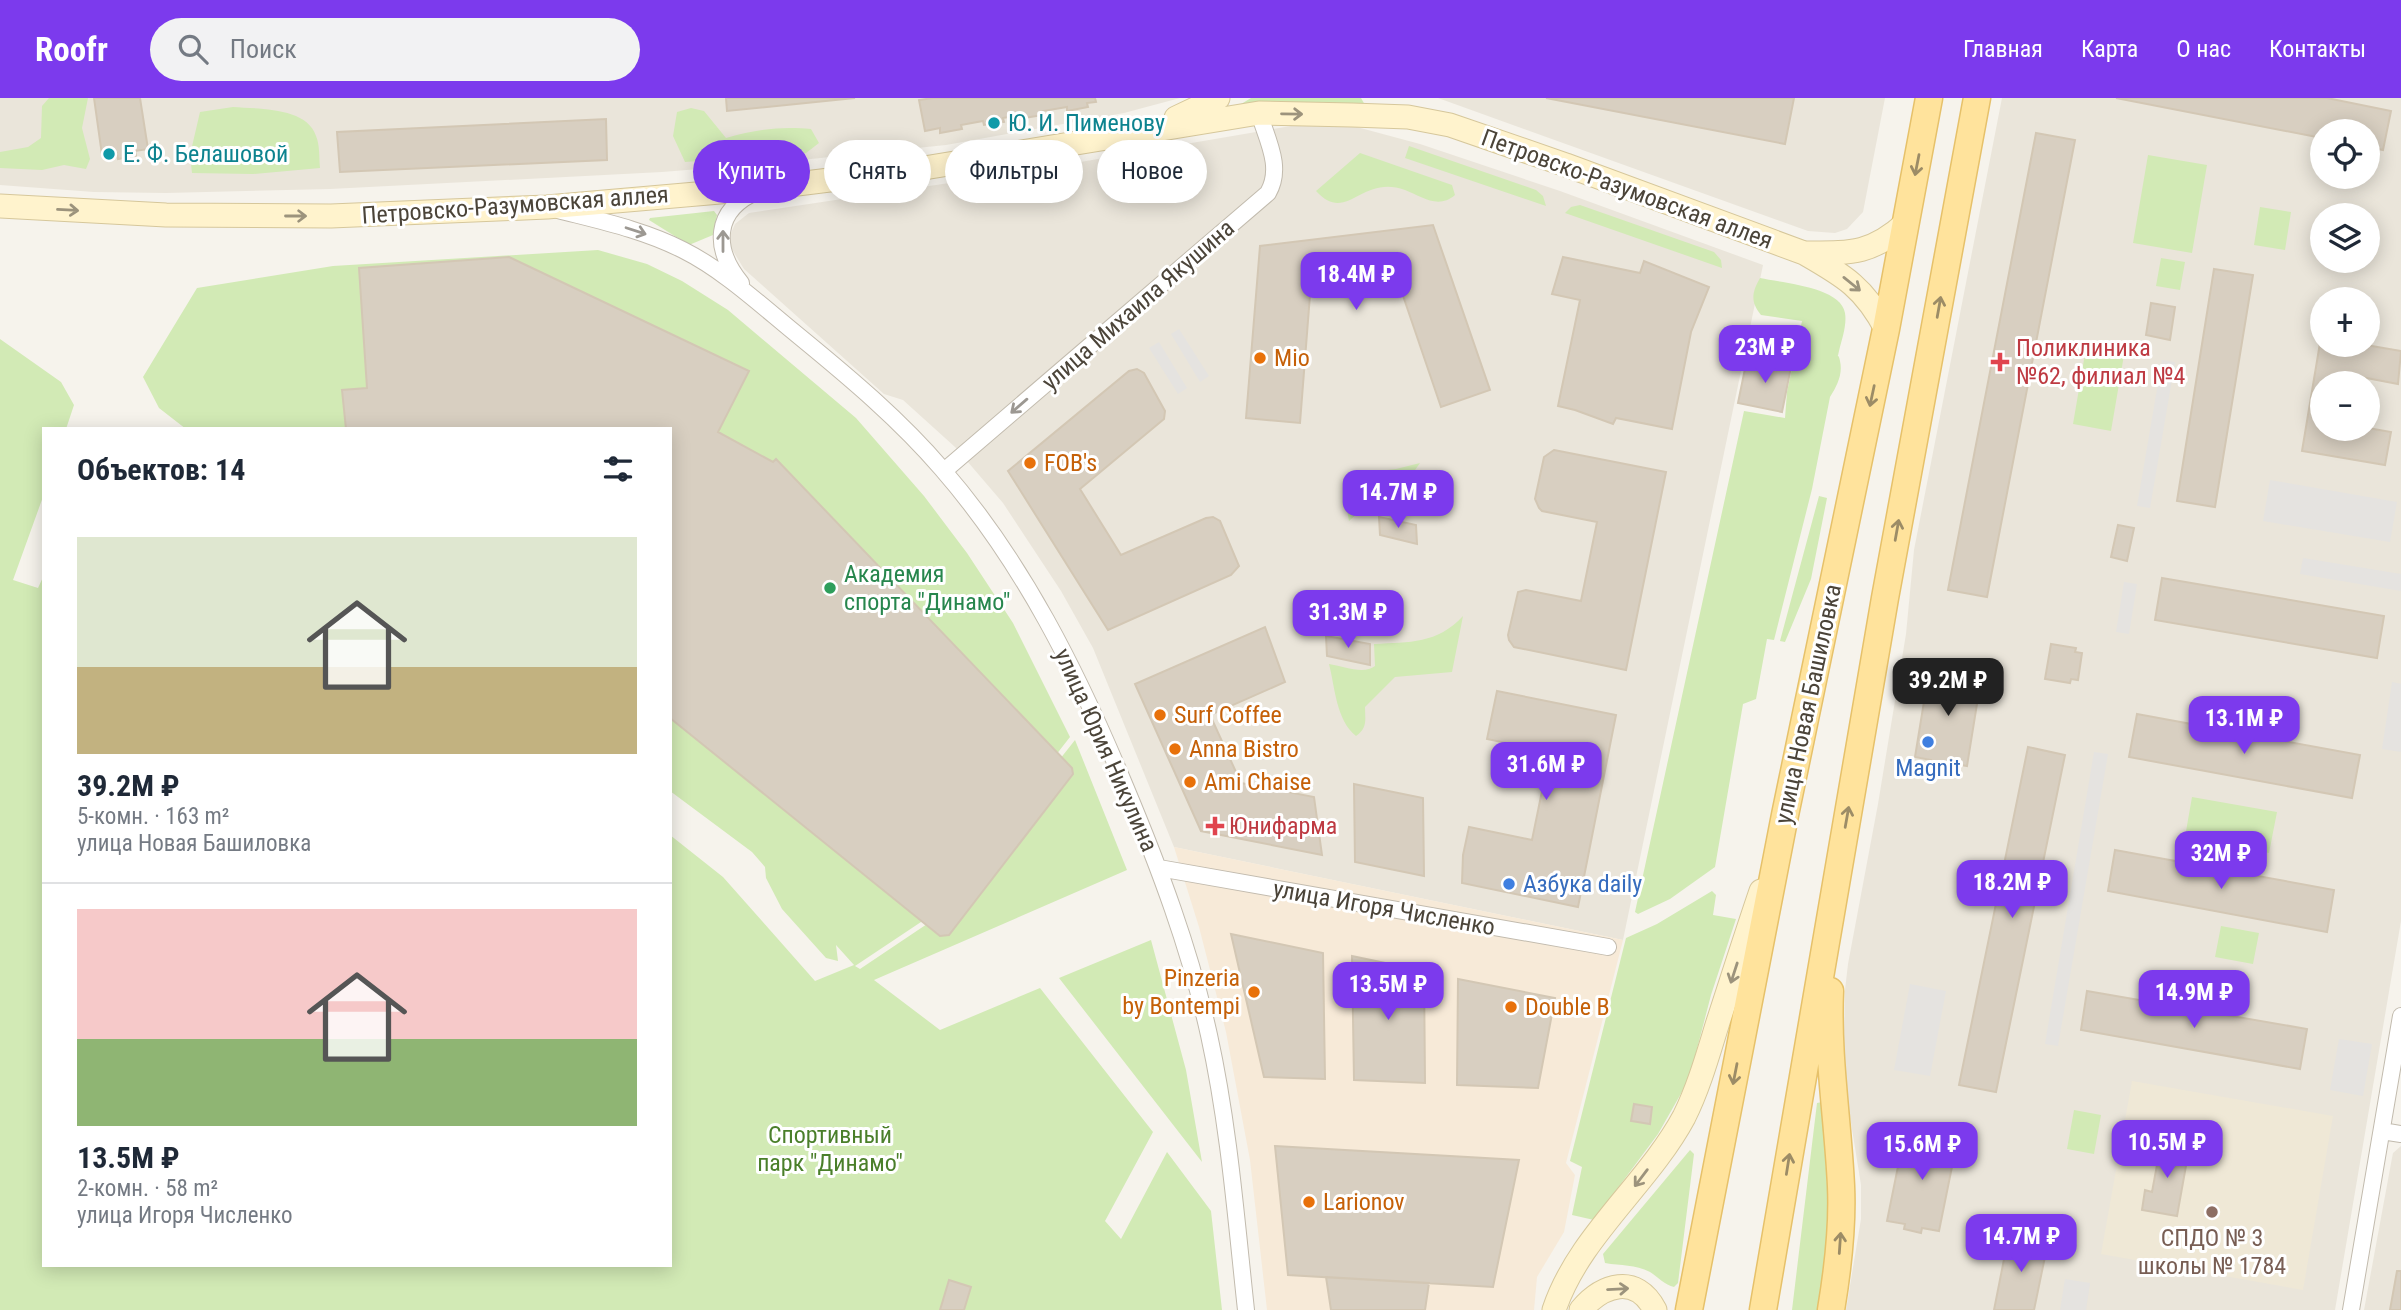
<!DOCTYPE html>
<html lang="ru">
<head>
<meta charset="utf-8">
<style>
	:root { --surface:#fff; --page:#f2f2f3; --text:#1f2937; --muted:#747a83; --line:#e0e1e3; --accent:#7c3aed }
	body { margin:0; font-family:"Roboto Condensed",sans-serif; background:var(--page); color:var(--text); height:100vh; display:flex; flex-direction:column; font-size:26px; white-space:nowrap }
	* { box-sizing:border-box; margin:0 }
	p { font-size:23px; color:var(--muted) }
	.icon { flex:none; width:38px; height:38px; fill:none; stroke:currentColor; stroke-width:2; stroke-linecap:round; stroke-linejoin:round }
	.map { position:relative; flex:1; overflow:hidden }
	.panel { position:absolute; left:42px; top:329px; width:630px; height:840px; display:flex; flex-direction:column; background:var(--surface); border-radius:0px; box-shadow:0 4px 18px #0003 }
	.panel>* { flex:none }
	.hud { position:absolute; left:693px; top:42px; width:665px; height:63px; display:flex; gap:14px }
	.tools { position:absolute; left:2310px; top:21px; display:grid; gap:14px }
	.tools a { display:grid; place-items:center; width:70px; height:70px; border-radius:50%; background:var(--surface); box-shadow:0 4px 18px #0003; font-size:35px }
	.price { position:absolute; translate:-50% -60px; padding:0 16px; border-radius:14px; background:var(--accent); color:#fff; font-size:23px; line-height:46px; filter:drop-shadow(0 2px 4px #0008) }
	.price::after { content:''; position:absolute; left:50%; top:42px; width:21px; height:16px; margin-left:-10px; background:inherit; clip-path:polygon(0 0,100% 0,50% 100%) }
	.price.on { background:#222; color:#fff }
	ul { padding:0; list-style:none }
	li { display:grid; align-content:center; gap:14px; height:371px; padding:0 35px }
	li+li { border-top:2px solid var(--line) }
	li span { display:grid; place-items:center; height:217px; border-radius:0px; color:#555 }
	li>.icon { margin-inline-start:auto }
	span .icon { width:126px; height:126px; fill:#fffc; stroke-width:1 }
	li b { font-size:30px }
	h2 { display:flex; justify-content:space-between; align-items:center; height:84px; padding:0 35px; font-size:30px }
	.pill { padding:0 24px; border-radius:32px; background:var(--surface); box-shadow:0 4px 18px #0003; font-size:24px; line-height:63px }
	.pill.on { background:var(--accent); color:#fff }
	header { display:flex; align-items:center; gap:42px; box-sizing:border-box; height:98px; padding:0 35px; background:var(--accent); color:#fff }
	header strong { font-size:33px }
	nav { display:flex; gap:38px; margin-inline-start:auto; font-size:24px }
	.search { width:490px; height:63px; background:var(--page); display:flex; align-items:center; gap:18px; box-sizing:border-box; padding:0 24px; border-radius:38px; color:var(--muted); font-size:26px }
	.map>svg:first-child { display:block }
	.residential { fill:#eae5da; fill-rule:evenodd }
	.commercial { fill:#f7ead8 }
	.education { fill:#efe8d6 }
	.green { fill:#d2eab5 }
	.parking { fill:#e5e3e0 }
	.building { fill:#d8cfc1; stroke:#d3c7b4; stroke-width:2 }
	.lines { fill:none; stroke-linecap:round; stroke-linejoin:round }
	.street-casing { stroke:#c2bbae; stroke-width:18 }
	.secondary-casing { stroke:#d6c79b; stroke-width:25 }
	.primary-casing { stroke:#e6c16a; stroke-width:29 }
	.street { stroke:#fff; stroke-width:16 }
	.secondary { stroke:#fff3cd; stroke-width:23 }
	.primary { stroke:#ffe39c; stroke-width:26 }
	.oneway { stroke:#9c937c }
	.oneway2 { stroke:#9c8c66 }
	.oneway3 { stroke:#9c9892 }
	.culture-dot { fill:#0f9aa8; stroke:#fff; stroke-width:2.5 }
	.food-dot { fill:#e8710a; stroke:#fff; stroke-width:2.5 }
	.health-dot { fill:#e0444e; stroke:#fff; stroke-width:2.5 }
	.leisure-dot { fill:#2e9e5b; stroke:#fff; stroke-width:2.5 }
	.shop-dot { fill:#3f7fe0; stroke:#fff; stroke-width:2.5 }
	.education-dot { fill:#8d6e63; stroke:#fff; stroke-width:2.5 }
	.labels { text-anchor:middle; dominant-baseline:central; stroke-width:6; stroke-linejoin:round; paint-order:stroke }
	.culture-label { font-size:24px; fill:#0d838f; stroke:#fff; text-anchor:start }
	.street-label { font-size:24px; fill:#4b4439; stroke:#fff }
	.health-label { font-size:24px; fill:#be3a42; stroke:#fff; text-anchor:start }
	.food-label { font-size:24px; fill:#c56008; stroke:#fff; text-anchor:start }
	.leisure-label { font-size:24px; fill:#27864d; stroke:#fff; text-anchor:start }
	.shop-label { font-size:24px; fill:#366cbe; stroke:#fff }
	.park-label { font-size:24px; fill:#4a7f2a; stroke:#fff }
	.education-label { font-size:24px; fill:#785e54; stroke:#fff }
</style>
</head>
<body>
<header>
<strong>Roofr</strong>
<div class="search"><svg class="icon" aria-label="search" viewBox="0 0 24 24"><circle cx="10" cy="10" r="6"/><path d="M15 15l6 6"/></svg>Поиск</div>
<nav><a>Главная</a><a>Карта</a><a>О нас</a><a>Контакты</a></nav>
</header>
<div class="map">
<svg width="2401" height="1212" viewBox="0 0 2401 1212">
	<rect width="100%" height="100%" fill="#f6f3ec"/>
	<path class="residential" d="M0,0h1180l-56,15 -178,32 -174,18 -110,9 -332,17 -164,4 -72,-1 -94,-7z
		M1438,0h447l-22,114 -16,17 -12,4 -27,-2z
		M2002,0h399v823l-66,389h-489l15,-91v-34l-18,-112 2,-83 3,-26 30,-160 28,-170 8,-84zM2322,33h46v46h-46zM2322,117h46v46h-46zM2322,201h46v46h-46zM2322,285h46v46h-46z
		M1291,28h62l67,18 140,47 203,74 -140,675 -449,-93 -81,-199 -32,-57 -58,-88 -48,-56 -52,-47 -19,-6 -140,-125 -14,-23 1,-13 4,-9 14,-11 267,-40z
		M2401,1048v164h-37l28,-152 1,-5z"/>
	<path class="commercial" d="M1174,749l449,93 -57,223 9,12 -11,57 -27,45 -3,33h-267l-17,-150 -24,-128 -27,-105z"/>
	<path class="education" d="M2132,983l201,35 -30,174 -202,-36z"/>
	<path class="green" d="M49,0h39l-6,30 8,31 -4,10 -22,-4 -22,5 -42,-2v-16l28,-5 13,-9 1,-32z
		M1251,0h110l4,7 -54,-2 -78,6z
		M233,9c25,2 74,0 83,29 4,9 3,22 4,32l-67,6 -61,-1 -2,-18 10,-43z
		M691,10l13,3 22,27c29,-8 53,-12 85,-9l8,14 -13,10 -121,9 -12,-26 4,-24z
		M1409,48l127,44 7,6 3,10 -141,-48z
		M1360,55l92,32 3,10c-17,15 -34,1 -50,-5 -44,-16 -58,35 -89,1z
		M2148,57l59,10 -15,88 -59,-10z
		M1580,107l134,47 7,8 1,8 -157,-55 6,-6z
		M2260,109l31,5 -6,38 -31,-5z
		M714,113l3,4 -4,20 -24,10 -40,-25 1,-2z
		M598,152l49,14 35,17 46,29 128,108 68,78 43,57 46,70 57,114 -140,179 -75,50 5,3 73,-49 142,-180 52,130 -253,110 66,50 100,-42 113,144 -48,89 16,18 46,-87 44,59 11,99h-1222v-971l61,43 13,23 -8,24h-22v65l-31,86 25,8 6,-13v690h626v-430l53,42 92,104 39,-16 -18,-20 2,16 -12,-3 -44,-49 -16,-31 -1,-11 -13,-15 -82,-61v-362h-484l-27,-21 -16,-31 54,-89 136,-22z
		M2161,160l24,4 -5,28 -24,-4z
		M1760,180c22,5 81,9 85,35 2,12 -3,26 -6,38 -2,10 -1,0 1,10 3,13 -3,25 -10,36l-18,92 -38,151 -7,-1 -11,60 -13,5 -28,163 -45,32 -32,15 -3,-2 109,-501 41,7 2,-26 15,-71 -41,-6c-11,-13 -9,-23 -1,-37z
		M2087,244l38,7 -14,82 -38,-7z
		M1420,365l-17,24 -21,5 -33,29 -3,-16 15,-32 35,-4z
		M1819,398l8,2 -16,81 -26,63 -5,-1z
		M1463,518l-11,56 -57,5 -30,30c0,12 3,21 -9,29 -20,-16 -21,-49 -27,-72 14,2 35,11 46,2l-1,-22c36,-2 63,0 89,-28z
		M2192,699l85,15 -8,41 -84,-16z
		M1712,793l4,4 -3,20 23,4 -25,76 -20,77 -8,18 -25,44 -64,86 -22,-5 10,-48 -12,-6 56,-223 31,-14z
		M2221,828l38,7 -6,31 -38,-7z
		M1151,842l35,130 16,92 -143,-184z
		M1822,1004l7,117 -5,53 -7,38h-25l25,-207z
		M2074,1012l27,5 -7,39 -27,-5z
		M1690,1052l4,4 -16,129 -4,4c-9,-2 -16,-10 -24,-15 -15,-8 -29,-6 -45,-9l-2,-9z"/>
	<path class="parking" d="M1179,231l30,47 -9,6 -29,-48z
		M1159,244l28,46 -9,6 -29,-46z
		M2162,262l13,2 -25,146 -13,-2z
		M2270,382l127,22 -7,40 -127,-21z
		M2303,460l98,16v17l-101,-17z
		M2124,484l13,2 -8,50 -13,-2z
		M2392,584l9,2v68l-19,-3z
		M2094,654l14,2 -50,292 -13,-2z
		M1910,886l36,7 -16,85 -36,-6z
		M2339,941l33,5 -9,52 -33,-6z
		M2065,1181l25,4 -4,27h-26z"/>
	<path class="building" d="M94,0h46l8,51 -13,2 1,5 -18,3 -1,-6 -15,2z
		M726,0h129l-128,13z
		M933,0h162l1,4 -9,1 1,4 -21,4v-4l-24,4v4l-19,3v-4l-21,4 1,4 -20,3 -1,-4 -22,4 1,4 -22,4v-5l-15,3 -6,-31z
		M1546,0h248l-9,46z
		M2116,0h211l64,13 -8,39 -15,-3v-16h-46v7z
		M606,21l1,41 -267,12 -3,-40z
		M2036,35l39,7 -88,457 -39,-7z
		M1433,127l57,165 -49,17 -42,-123 -89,11 -10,128 -54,-5 14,-172z
		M509,159l240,114 -31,61 55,30 3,-3 296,309 1,6 -124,161 -9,1 -270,-218v-289h-324l-4,-39 25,-2 -8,-120z
		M1563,159l77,16 4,-12 65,26 -18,45 -19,97 -56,-11 -3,6 -38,-14 -17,-4 22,-106 -28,-6z
		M2214,171l39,6 -38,232 -38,-6z
		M2151,205l24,4 -5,33 -24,-5z
		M2321,239l1,8h44l35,6 -3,33 -42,-8 -1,7h-33v46l46,-1 23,4 -6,33 -83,-14z
		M1747,261l44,8 -9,45 -44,-9z
		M1137,271l7,4 21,38 -1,8 -84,70 41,66 85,-37 7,-1 7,4 19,45 -8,9 -123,55 -100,-159 121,-100z
		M1554,352l112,22 -40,198 -112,-23 -5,-7 -1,-5 10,-43 8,-2 55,11 16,-79 -55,-11 -3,-3 -4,-9 9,-42z
		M1379,419l37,8 1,19 -37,-9z
		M2118,427l16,3 -7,33 -16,-4z
		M2162,480l222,38 -7,42 -222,-38z
		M1265,529l20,55 -75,33 31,68 73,14 8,58 -121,-24 -66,-147z
		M1326,538l44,8v21l-43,-9z
		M2051,546l25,4 -1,4 7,1 -4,27 -7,-1 -1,4 -25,-4z
		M1948,570l18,3 -1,6 16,2 -14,87 -17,-3 -1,6 -19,-3 1,-6 -16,-3 14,-86 18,3z
		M1497,593l119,24 -38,192 -116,-24 1,-28 6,-28 63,13 18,-88 -63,-13z
		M2137,616l223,41 -8,43 -223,-41z
		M2028,649l37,8 -69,337 -37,-7z
		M1354,686l69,14 1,78 -69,-14z
		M2115,752l219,40 -7,42 -219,-41z
		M1231,836l92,19 2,126 -61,-2z
		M1352,858l72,15 1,112 -71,-3z
		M1458,881l97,19 -17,90 -81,-3z
		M2087,893l220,38 -7,40 -219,-39z
		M1634,1006l18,3 -2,17 -19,-3z
		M1924,1033l17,3 -1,5 17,3 -18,89 -17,-3 -1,5 -17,-4 1,-5 -18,-3 18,-89 18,4z
		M2154,1045l35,6 -12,67 -35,-6 3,-20 7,2 5,-27 -7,-2z
		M1275,1048l244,14 -26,127 -205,-12z
		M2009,1136l39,8 -14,68h-40z
		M2397,1173h4v39h-11z
		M1326,1179l103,6 -4,27h-94z
		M949,1182l22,7 -7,23h-24z"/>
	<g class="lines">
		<g class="street-casing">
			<path id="street" d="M558,112c43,11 86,20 125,40 42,21 81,58 117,87 50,41 100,83 142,132 81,93 136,204 183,317 34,81 65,163 84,249 20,91 27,183 37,275
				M741,185c-28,-34 -28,-73 17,-92
				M944,373l324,-278c15,-26 -1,-53 -9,-80
				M1159,770l449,79
				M2382,1033l19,3
				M2351,1212l50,-294"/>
		</g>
		<g class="secondary-casing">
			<path id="secondary" d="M1176,20l42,-20
				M0,108l166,9 165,1 216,-9 218,-19 153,-19 341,-56 93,2 56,2 42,8 116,40 238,88c40,23 60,34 82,76
				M1807,155c44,0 65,1 99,-30
				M1554,1212c24,-73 94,-126 130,-193 15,-30 24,-63 34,-95 14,-43 28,-87 43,-131
				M1581,1212c21,-25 55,-37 74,0"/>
		</g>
		<g class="primary-casing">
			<path id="primary" d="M1830,893c-3,65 8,130 11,195 2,42 -3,82 -10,124
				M1689,1212l96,-495 101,-486 43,-231
				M1763,1212l122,-712 92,-500"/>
		</g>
		<use href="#street" class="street"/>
		<use href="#secondary" class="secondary"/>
		<use href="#primary" class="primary"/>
	</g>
	<defs><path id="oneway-shaft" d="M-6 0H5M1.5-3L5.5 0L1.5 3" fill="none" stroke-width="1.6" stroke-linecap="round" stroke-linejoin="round" transform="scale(1.75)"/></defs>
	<g class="oneway">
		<use href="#oneway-shaft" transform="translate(1292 16) rotate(1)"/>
		<use href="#oneway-shaft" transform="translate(68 112) rotate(3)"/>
		<use href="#oneway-shaft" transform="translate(296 118)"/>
		<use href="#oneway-shaft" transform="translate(1852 186) rotate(39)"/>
		<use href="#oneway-shaft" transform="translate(1734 875) rotate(108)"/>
		<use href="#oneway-shaft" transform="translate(1641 1080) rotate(127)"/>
		<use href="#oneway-shaft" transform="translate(1618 1191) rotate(-3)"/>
	</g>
	<g class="oneway2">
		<use href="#oneway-shaft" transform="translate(1917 67) rotate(101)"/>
		<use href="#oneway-shaft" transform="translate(1939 209) rotate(-80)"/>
		<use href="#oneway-shaft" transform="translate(1872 298) rotate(102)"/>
		<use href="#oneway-shaft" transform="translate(1897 432) rotate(-80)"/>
		<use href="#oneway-shaft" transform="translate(1847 719) rotate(-80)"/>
		<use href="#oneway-shaft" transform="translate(1735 976) rotate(101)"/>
		<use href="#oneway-shaft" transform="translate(1788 1066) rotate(-81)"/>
		<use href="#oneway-shaft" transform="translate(1840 1145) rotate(-86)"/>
	</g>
	<g class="oneway3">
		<use href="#oneway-shaft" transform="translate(636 133) rotate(18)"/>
		<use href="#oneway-shaft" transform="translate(723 143) rotate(-90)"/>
		<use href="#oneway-shaft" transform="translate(1019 308) rotate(139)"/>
	</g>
	<g class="culture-dot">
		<circle cx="994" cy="25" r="7"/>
		<circle cx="109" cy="56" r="7"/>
	</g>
	<g class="food-dot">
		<circle cx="1260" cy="260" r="7"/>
		<circle cx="1030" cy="365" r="7"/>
		<circle cx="1160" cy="617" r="7"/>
		<circle cx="1175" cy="651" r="7"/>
		<circle cx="1190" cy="684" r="7"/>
		<circle cx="1254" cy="894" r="7"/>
		<circle cx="1511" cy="909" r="7"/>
		<circle cx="1309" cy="1104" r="7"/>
	</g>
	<g class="health-dot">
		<path d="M1996.5 253.5h7v7h7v7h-7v7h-7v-7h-7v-7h7z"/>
		<path d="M1211.5 717.5h7v7h7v7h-7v7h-7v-7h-7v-7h7z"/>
	</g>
	<circle class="leisure-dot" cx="830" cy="490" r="7"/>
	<g class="shop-dot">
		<circle cx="1928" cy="644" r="7"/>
		<circle cx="1509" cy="786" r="7"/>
	</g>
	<circle class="education-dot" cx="2212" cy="1114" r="7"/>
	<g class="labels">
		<g class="culture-label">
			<text x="1008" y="25">Ю. И. Пименову</text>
			<text x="123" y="56">Е. Ф. Белашовой</text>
		</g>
		<g class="street-label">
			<text transform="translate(1627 91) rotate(20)">Петровско-Разумовская аллея</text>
			<text transform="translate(515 107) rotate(-4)">Петровско-Разумовская аллея</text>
			<text transform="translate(1138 207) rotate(-41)">улица Михаила Якушина</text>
			<text transform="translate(1808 606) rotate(-78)">улица Новая Башиловка</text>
			<text transform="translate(1106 652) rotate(66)">улица Юрия Никулина</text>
			<text transform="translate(1384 810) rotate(10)">улица Игоря Численко</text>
		</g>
		<g class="health-label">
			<text x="2016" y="250">Поликлиника<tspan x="2016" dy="28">№62, филиал №4</tspan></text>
			<text x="1229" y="728">Юнифарма</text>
		</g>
		<g class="food-label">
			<text x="1274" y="260">Mio</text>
			<text x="1044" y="365">FOB's</text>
			<text x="1174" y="617">Surf Coffee</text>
			<text x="1189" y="651">Anna Bistro</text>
			<text x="1204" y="684">Ami Chaise</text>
			<text x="1240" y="880" text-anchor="end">Pinzeria<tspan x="1240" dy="28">by Bontempi</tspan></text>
			<text x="1525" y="909">Double B</text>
			<text x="1323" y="1104">Larionov</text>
		</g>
		<g class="leisure-label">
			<text x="844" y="476">Академия<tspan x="844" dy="28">спорта "Динамо"</tspan></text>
		</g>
		<g class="shop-label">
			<text x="1928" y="670">Magnit</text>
			<text x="1523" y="786" text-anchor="start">Азбука daily</text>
		</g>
		<g class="park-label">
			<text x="830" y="1037">Спортивный<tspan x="830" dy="28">парк "Динамо"</tspan></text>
		</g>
		<g class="education-label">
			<text x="2212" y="1140">СПДО № 3<tspan x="2212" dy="28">школы № 1784</tspan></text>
		</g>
	</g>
</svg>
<div class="tools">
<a><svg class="icon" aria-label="locate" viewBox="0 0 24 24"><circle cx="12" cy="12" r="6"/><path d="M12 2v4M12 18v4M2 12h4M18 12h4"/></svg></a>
<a><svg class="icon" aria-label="layers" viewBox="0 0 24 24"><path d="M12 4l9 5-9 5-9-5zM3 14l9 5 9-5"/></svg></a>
<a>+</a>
<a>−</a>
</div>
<b class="price" style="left:1356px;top:214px">18.4M ₽</b>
<b class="price" style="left:1765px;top:287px">23M ₽</b>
<b class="price" style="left:1398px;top:432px">14.7M ₽</b>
<b class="price" style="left:1348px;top:552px">31.3M ₽</b>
<b class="price on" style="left:1948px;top:620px">39.2M ₽</b>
<b class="price" style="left:2244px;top:658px">13.1M ₽</b>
<b class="price" style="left:1546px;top:704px">31.6M ₽</b>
<b class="price" style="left:2221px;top:793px">32M ₽</b>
<b class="price" style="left:2012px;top:822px">18.2M ₽</b>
<b class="price" style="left:1388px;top:924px">13.5M ₽</b>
<b class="price" style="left:2194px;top:932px">14.9M ₽</b>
<b class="price" style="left:2167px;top:1082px">10.5M ₽</b>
<b class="price" style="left:1922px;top:1084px">15.6M ₽</b>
<b class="price" style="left:2021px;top:1176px">14.7M ₽</b>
<div class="hud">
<a class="pill on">Купить</a>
<a class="pill">Снять</a>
<a class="pill">Фильтры</a>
<a class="pill">Новое</a>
</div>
<section class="panel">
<h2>Объектов: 14<svg class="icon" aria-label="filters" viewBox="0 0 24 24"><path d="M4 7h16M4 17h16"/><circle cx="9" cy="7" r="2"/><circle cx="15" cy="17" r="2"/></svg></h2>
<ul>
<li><span style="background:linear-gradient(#dfe7d0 60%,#c2b280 0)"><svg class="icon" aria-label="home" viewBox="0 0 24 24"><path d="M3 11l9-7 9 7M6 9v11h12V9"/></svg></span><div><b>39.2M ₽</b><p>5-комн. · 163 m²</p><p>улица Новая Башиловка</p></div></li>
<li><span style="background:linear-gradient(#f6c9c9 60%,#8fb573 0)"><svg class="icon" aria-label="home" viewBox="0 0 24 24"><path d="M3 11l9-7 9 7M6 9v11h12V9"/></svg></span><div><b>13.5M ₽</b><p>2-комн. · 58 m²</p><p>улица Игоря Численко</p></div></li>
</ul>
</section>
</div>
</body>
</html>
